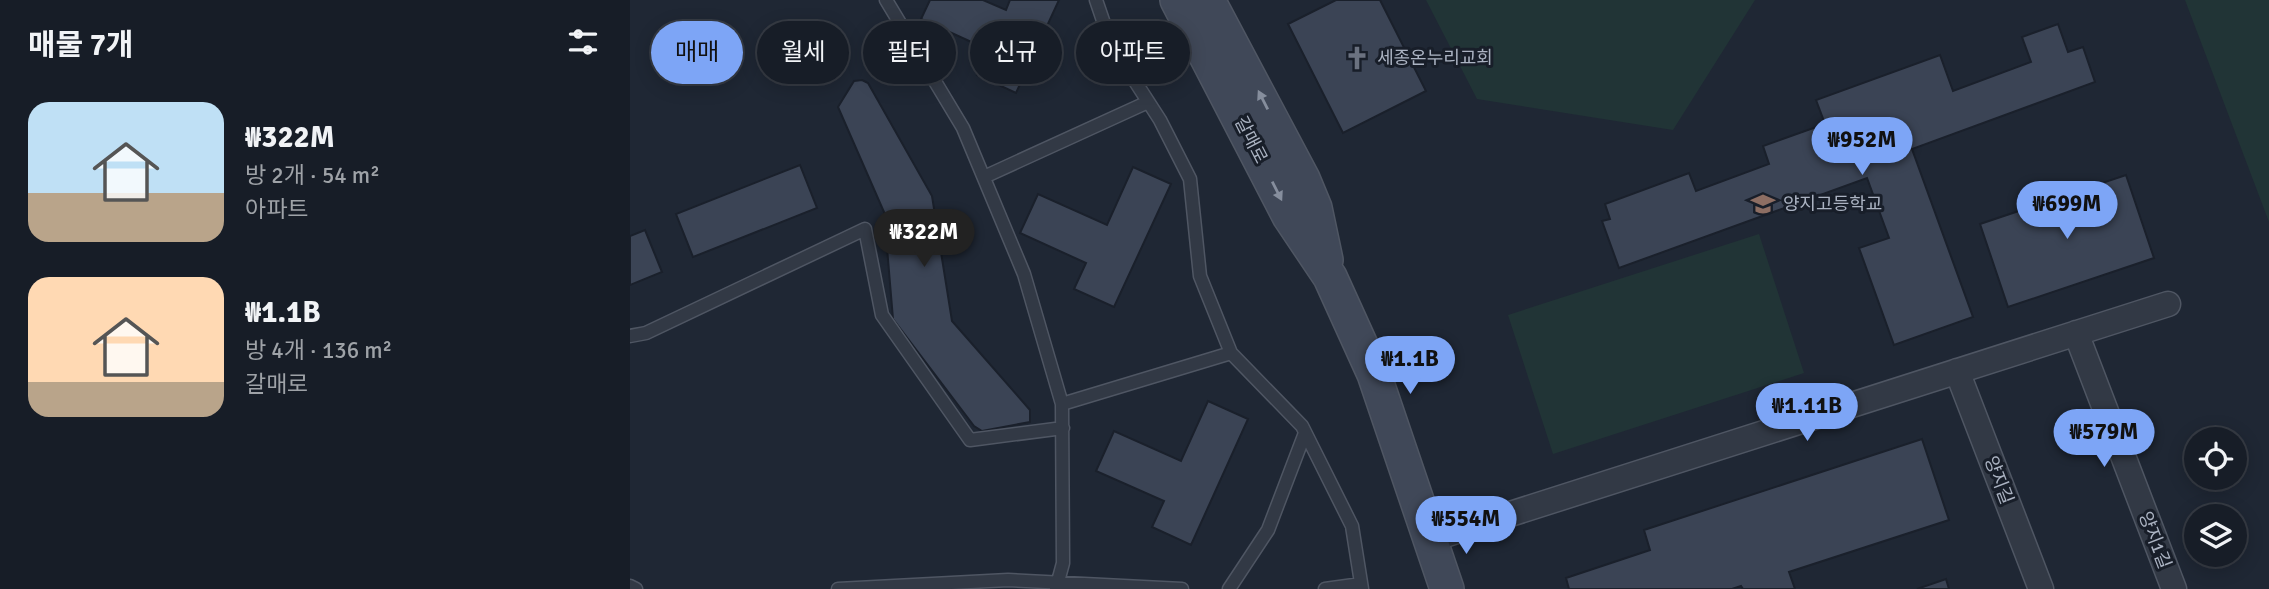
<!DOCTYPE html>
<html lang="ko">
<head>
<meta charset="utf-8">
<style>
	:root { --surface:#171d27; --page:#20262f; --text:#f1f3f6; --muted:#9ea2a7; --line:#363b44; --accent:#7da5f6 }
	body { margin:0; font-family:Signika,"Noto Sans KR",sans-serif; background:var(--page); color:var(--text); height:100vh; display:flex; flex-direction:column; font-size:26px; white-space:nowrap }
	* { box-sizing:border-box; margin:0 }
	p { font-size:23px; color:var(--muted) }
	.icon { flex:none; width:38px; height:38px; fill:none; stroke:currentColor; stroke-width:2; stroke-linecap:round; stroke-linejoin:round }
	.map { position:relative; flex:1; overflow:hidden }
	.sheet { display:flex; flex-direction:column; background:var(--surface); width:630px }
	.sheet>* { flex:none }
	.top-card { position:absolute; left:21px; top:21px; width:665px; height:63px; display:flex; gap:14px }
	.tools { position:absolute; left:1554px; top:427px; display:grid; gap:14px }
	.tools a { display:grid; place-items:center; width:63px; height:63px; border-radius:50%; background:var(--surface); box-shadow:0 4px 18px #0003,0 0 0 2px var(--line); font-size:35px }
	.price { position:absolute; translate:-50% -60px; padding:0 16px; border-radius:24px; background:var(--accent); color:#111; font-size:23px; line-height:46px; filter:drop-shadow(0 2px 4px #0008) }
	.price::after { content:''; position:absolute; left:50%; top:42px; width:21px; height:16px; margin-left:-10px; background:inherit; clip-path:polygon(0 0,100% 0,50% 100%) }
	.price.active { background:#222; color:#fff }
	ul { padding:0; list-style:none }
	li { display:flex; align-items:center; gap:21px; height:175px; padding:0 28px }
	li span { display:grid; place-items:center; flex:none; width:196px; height:140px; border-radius:21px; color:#555 }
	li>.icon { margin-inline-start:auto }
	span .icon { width:84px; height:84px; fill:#fffc; stroke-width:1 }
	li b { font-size:30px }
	h2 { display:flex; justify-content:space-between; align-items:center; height:84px; padding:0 28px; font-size:30px }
	.pill { padding:0 24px; border-radius:32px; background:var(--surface); box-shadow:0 4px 18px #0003,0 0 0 2px var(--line); font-size:24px; line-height:63px }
	.pill.active { background:var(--accent); color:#111 }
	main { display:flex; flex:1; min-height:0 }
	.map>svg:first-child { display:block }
	.green { fill:#213436 }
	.building { fill:#3b4455; stroke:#1a202b; stroke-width:2 }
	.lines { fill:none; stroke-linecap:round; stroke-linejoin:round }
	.lane-casing { stroke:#4f5663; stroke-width:15 }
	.street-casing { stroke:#4f5663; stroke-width:27 }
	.secondary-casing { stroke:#4f5663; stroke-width:36 }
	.lane { stroke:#323945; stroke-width:12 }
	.street { stroke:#323945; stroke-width:24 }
	.secondary { stroke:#404858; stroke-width:33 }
	.oneway { fill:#868e9d }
	.labels { text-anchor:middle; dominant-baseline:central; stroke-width:6; stroke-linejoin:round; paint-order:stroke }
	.poi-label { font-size:18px; fill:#abb3c2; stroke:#181e29; text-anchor:start }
	.street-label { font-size:18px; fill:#abb3c2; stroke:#181e29 }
</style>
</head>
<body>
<main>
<section class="sheet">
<h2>매물 7개<svg class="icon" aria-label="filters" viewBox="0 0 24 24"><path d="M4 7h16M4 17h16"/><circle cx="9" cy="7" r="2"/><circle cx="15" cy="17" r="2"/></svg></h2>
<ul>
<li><span style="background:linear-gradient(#bfe0f5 65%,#b9a48a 0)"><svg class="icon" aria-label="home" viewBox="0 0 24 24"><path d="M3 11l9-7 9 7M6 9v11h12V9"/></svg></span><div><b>₩322M</b><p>방 2개 · 54 m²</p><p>아파트</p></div></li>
<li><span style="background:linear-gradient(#ffd9b3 75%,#b9a48a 0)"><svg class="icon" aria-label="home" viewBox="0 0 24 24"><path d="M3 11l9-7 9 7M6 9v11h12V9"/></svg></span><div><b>₩1.1B</b><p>방 4개 · 136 m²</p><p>갈매로</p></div></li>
</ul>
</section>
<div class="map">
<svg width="1639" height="589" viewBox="0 0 1639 589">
	<rect width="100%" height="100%" fill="#1f2734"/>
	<path class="green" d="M796,0h329l-82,130 -196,-31z
		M1555,0h84v222z
		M1129,234l45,139 -251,81 -45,-139z"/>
	<path class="building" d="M300,0h53l23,10 4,-10h49l-43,93 -39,-18 12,-25 -68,-31z
		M706,0h44l46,91 -83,42 -55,-109z
		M1428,24l10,28 15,-5 12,35 -183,67 61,168 -79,28 -35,-97 30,-10 -22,-60 -248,90 -17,-47 8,-2 -5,-15 84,-31 7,18 73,-27 -6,-18 62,-22 -9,-24 124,-45 13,36 78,-29 -9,-25z
		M232,80l6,3 64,113 20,125 78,89v12l-48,9 -8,-5 -81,-107 -9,-107 -46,-105 16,-26z
		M170,165l17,43 -124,49 -17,-43z
		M503,167l38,17 -57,123 -40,-18 12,-26 -66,-30 18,-39 69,31z
		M1496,175l28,83 -146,49 -28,-83z
		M15,230l17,42 -32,13v-49z
		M578,401l40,18 -57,126 -39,-18 12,-26 -68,-30 18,-40 67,30z
		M1292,439l27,81 -160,52 6,17h-52l-2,-3 -9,3h-163l-3,-11 84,-28 -6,-20z
		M1316,579l3,10h-32z"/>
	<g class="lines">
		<g class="lane-casing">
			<path id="lane" d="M256,0l77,128 61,146 38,130 1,159 -7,26
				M466,0l15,44 49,76 30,59 10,97 31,77 71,73 50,100 10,63
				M354,177l164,-75
				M0,336l16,-3 219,-104 17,86 88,125 93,-12
				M432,404l169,-51
				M0,586l6,3
				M208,589l170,-9 174,9
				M599,589l39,-59 37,-97
				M695,589l36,-5"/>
		</g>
		<g class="street-casing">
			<path id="street" d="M1446,333l98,256
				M1327,371l84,218
				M802,539l736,-235"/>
		</g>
		<g class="secondary-casing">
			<path id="secondary" d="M547,0l112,216 41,61 44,97 73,215
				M578,0l95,179 12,29 11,52"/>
		</g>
		<use href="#lane" class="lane"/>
		<use href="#street" class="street"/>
		<use href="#secondary" class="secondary"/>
	</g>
	<defs><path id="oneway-solid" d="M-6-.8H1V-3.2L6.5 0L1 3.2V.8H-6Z" transform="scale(1.75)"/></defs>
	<g class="oneway">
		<use href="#oneway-solid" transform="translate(633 100) rotate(-117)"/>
		<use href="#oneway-solid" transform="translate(647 191) rotate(63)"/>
	</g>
	<defs>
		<g id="church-bare" transform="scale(1.89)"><path d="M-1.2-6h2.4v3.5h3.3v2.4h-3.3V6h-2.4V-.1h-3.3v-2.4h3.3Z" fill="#6b7280" stroke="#181e29" stroke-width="2.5" paint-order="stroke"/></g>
		<g id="school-bare" transform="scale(1.89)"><path d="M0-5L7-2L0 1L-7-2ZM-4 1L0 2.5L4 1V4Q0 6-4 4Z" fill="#8d6e63" stroke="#181e29" stroke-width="2.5" paint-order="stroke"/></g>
	</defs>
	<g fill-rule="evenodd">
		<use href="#church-bare" x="727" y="58"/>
		<use href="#school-bare" x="1133" y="204"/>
	</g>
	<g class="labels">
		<g class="poi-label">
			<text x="747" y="58">세종온누리교회</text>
			<text x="1153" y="204">양지고등학교</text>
		</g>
		<g class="street-label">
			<text transform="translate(621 140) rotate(63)">갈매로</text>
			<text transform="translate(1369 480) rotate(69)">양지길</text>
			<text transform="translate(1525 540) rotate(69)">양지1길</text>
		</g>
	</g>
</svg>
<div class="tools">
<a><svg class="icon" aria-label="locate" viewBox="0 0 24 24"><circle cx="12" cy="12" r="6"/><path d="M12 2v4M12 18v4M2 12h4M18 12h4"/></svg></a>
<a><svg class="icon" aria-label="layers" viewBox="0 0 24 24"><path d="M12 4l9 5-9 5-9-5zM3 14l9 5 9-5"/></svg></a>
</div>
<b class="price" style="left:1232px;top:177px">₩952M</b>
<b class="price" style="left:1437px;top:241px">₩699M</b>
<b class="price active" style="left:294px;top:269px">₩322M</b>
<b class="price" style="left:780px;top:396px">₩1.1B</b>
<b class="price" style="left:1177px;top:443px">₩1.11B</b>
<b class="price" style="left:1474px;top:469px">₩579M</b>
<b class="price" style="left:836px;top:556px">₩554M</b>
<div class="top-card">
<a class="pill active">매매</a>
<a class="pill">월세</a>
<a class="pill">필터</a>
<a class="pill">신규</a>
<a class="pill">아파트</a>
</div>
</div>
</main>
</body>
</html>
